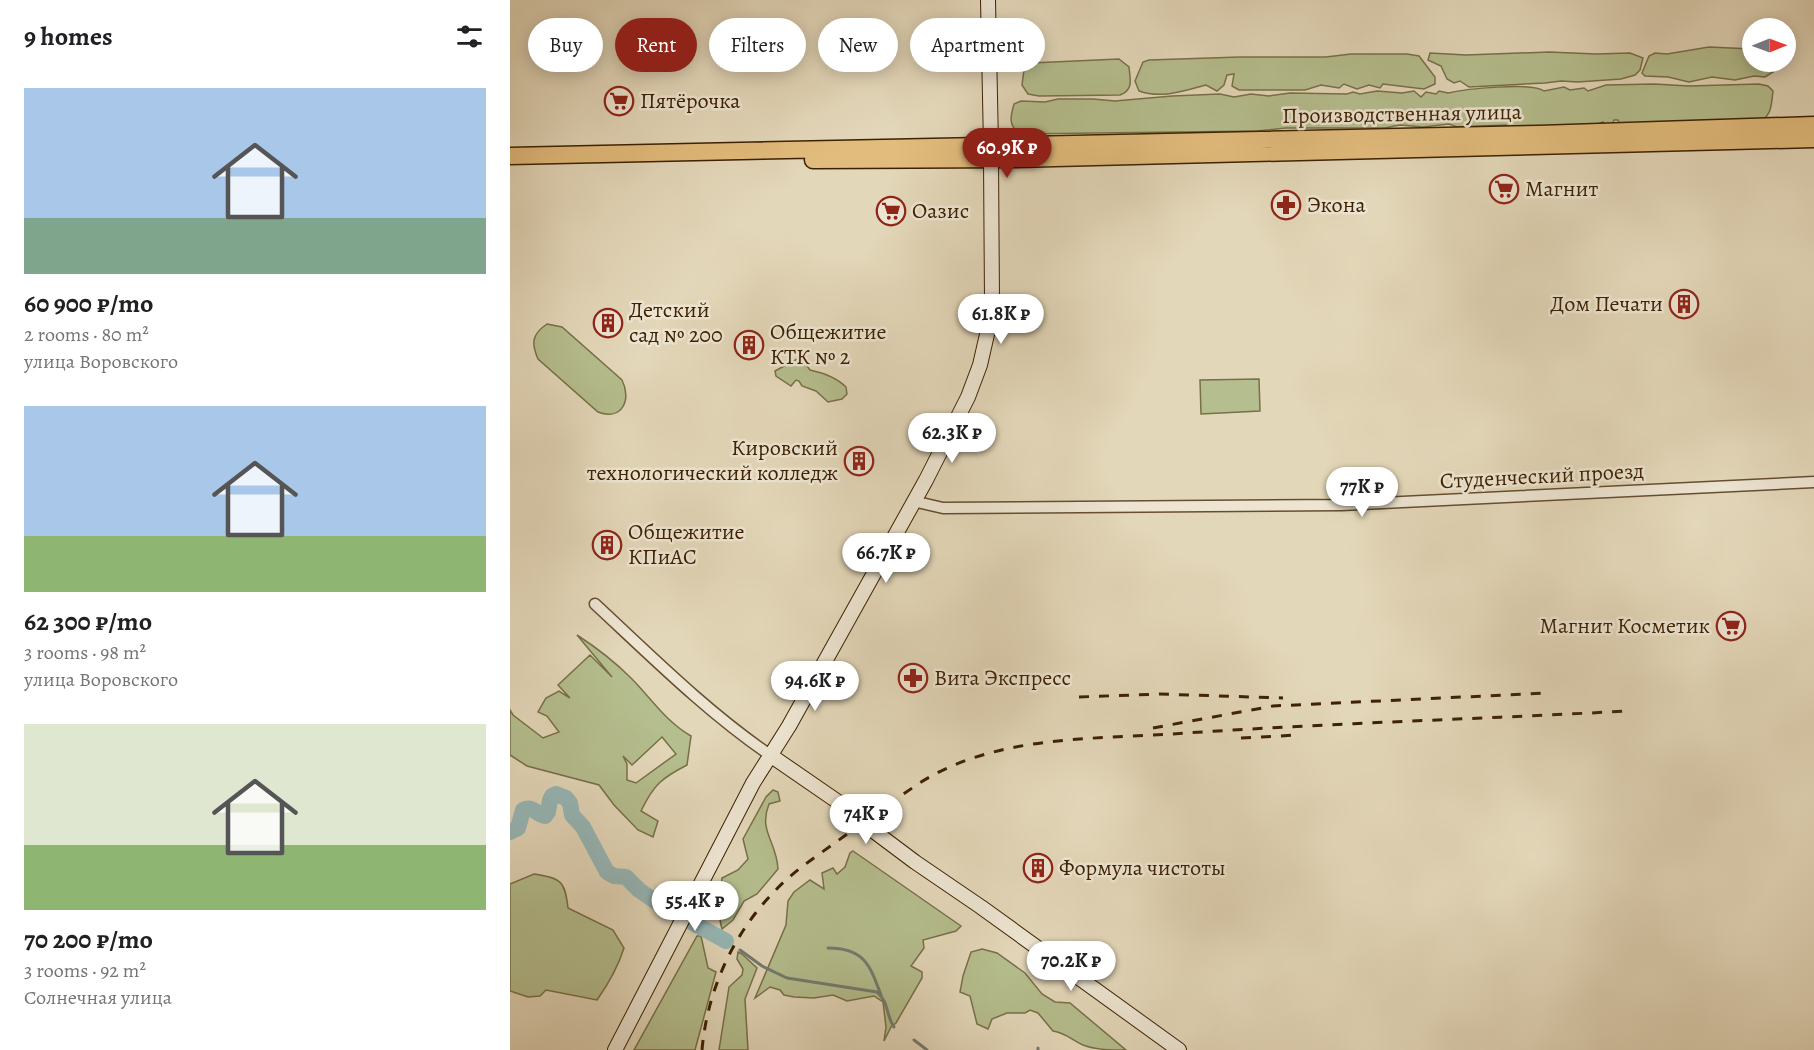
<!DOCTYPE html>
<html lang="en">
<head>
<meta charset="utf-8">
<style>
	:root { --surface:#fff; --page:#f6f6f6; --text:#202124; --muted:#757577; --accent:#8f2418 }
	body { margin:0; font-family:Alegreya,serif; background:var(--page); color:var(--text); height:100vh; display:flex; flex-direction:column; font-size:22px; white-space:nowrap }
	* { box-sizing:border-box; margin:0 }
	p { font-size:20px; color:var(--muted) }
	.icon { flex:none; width:33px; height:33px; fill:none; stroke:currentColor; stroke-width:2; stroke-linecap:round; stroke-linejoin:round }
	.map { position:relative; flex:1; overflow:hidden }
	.side { display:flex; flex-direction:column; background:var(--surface); width:510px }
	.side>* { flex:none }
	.guide { position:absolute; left:18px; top:18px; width:570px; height:54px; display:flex; gap:12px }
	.needle { width:39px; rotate:89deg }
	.buttons { position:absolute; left:1232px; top:18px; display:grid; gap:12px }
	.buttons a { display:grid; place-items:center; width:54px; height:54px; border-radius:50%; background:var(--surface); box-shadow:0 3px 15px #0003; font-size:30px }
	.price { position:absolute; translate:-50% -51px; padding:0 14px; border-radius:21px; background:#fff; color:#222; font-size:20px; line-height:39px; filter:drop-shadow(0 2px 3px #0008) }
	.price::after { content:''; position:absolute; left:50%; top:36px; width:18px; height:14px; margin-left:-9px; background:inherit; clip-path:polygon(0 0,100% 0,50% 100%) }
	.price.selected { background:var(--accent); color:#fff }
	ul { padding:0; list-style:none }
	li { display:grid; align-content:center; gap:12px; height:318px; padding:0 24px }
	li span { display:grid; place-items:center; height:186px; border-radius:0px; color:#555 }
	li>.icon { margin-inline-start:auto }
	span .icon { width:108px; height:108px; fill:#fffc; stroke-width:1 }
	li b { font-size:26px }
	h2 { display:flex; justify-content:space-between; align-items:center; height:72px; padding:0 24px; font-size:26px }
	.pill { padding:0 21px; border-radius:27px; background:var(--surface); box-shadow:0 3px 15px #0003; font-size:21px; line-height:54px }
	.pill.selected { background:var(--accent); color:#fff }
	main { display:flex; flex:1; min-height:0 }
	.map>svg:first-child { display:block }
	.green { fill:#b5be8e; stroke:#787048; stroke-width:1.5; fill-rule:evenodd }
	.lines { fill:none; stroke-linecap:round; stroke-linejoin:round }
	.stream { stroke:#737c6f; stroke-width:3 }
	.river { stroke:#97b8b8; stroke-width:16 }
	.minor-casing { stroke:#664e30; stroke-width:13 }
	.secondary-casing { stroke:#3c2102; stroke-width:16 }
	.trunk-casing { stroke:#3c2102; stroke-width:19 }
	.minor { stroke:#ede5d2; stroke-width:10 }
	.secondary { stroke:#ede5d2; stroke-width:14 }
	.trunk { stroke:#e2bc7c; stroke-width:16 }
	.rail { stroke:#3c2102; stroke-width:3; stroke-dasharray:10 10; stroke-linecap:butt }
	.labels { text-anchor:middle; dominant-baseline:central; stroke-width:5; stroke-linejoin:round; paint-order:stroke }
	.poi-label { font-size:22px; fill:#3c2102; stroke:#ede5d2; text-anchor:start }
	.street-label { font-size:22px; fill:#3c2102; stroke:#ede5d2 }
</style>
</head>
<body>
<main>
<section class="side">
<h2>9 homes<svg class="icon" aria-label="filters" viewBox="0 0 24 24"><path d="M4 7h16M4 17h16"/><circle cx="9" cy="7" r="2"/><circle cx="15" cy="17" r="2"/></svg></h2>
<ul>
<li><span style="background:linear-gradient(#a9c7e8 70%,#7fa58c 0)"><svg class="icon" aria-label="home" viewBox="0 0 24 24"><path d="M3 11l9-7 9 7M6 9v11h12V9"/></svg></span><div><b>60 900 ₽/mo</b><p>2 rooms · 80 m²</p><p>улица Воровского</p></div></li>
<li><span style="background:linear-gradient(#a9c7e8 70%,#8fb573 0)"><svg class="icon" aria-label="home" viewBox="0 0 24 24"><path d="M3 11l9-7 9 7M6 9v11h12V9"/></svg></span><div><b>62 300 ₽/mo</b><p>3 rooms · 98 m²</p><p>улица Воровского</p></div></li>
<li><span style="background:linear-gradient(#dfe7d0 65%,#8fb573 0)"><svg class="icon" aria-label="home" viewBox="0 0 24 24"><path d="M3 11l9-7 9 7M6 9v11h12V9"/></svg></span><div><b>70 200 ₽/mo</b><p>3 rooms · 92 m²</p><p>Солнечная улица</p></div></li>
</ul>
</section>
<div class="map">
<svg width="1304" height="1050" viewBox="0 0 1304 1050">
	<rect width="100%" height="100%" fill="#e3d7b9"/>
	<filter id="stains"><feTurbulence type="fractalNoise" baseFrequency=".00333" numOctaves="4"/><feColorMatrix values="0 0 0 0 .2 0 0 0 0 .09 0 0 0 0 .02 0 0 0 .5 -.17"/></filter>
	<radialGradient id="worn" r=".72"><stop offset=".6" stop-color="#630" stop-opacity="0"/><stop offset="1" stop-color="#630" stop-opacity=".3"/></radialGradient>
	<path class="green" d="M1199,47l43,2v13h23l-2,10 -8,5 -11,-1 -19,4 -23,-3 -23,5 -21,-5 -23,-1 -3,-3 7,-17 6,-3 12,1z
		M1039,52l47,2 34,-1 13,5 -3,12 -5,5 -14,4 -43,3 -17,-1 -16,2 -76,4 -9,-6 -6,2 -7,-4 -6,-13 -13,-6 2,-7 36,2z
		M841,54h56l12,2 16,21v7l-11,5 -41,-5 -3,4 -11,-3 -12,4 -13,-5 -5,4 -18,-3 -16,5h-66l-7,-4 2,-12 -7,1 -3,10 -7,6 -11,-6c-22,6 -45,14 -67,6l-4,-10 8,-19 6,-2 91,-3h86z
		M609,59l10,8c1,12 5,23 -9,28l-81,1 -11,-2 -6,-9 2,-15 7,-7z
		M1144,84l35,2 70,-2 9,2 5,5c-2,17 -1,22 -15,34h-138l-2,-5h-4l-2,5 -5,2 -4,-5 -8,3 -32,2 -4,-2 -35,4 -9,-3 -5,2 -4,-3 -49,2 -8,-3 -26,3 -23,-2 -15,3h-99l-29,3 -239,3c-9,-11 -8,-16 -4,-30l7,-3 24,1 13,-3h35l22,2 57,-5 48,-2 14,3 17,-3 18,2 21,-3 57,1 6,-2 7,2 17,-3 25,2 12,-2 7,6 5,-5 10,2 3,-3 9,2c17,-4 84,-11 96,-2l20,-4 6,3 14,-2 4,3 18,-6z
		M37,324l15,3 60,53c10,20 0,41 -24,32l-60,-53c-7,-16 -6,-25 9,-35z
		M287,359l8,4 5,7c14,3 26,7 36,17l1,7 -5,5 -14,3 -12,-11 -14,-5 -3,-5 -3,-1 -5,6 -15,-10 -1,-5z
		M749,379l1,32 -59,3 -1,-34z
		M67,635c20,13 37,26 54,43 20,20 35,44 60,58l-4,29c-25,13 -33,19 -46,46l17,10 -5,16 -15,-7 -24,-25 -15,-20 -72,-19 -17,-11v-45l3,5 30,23 16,-6 -12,-16 -9,-4 8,-14 13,-7 11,7 -12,-13 32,-30 22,22zM152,737l14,17 -40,29 -9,-3v-16l-4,-8 9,9z
		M263,790l5,2 2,9 -11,3c-11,27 8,38 9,65l-21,25 -13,7 -11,19 -11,9c-6,-21 -2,-31 0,-51l16,-8 10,-11 -5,-20 23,-42z
		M343,851l108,75 -5,5 -33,9 1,8 -13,18 11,6v6l-26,45 -5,4 -7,14 2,-14 -3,-25 -9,-6 -27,5 -14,-6 -19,3 -20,-1 -10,-2 -4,-5 -10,-3 -15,11 31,-73 2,-24 6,-9 16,-12 14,9 -2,-16 11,-5 4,6 8,-7 5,-14z
		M24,874c27,4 31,7 34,34l45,22 11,18c-6,19 -15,35 -27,52l-51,-10 -6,6 -12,1 -18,-6v-107z
		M187,936h4l7,32 8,4 -21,78h-61z
		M472,949l15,4 28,20 17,21 13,8 15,1 56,47c-14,0 -30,0 -43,-5 -11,-5 -17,-12 -30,-14l-15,-18 -8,-3 -5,3h-18l-15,6 -4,10 -11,-5 -7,-28 -10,-4 3,-16 8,-24z
		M228,952l4,2 15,14 -12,31 3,51h-29l10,-63 13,-12 1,-6 -6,-10z"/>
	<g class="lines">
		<path class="stream" d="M318,948c37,0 42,18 53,47
			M230,950l22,16 25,12 90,14c12,10 9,24 17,35
			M404,1040l13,10
			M528,1048v2"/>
		<path class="river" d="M0,832l8,-4 5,-18c11,-5 13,5 22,6l3,-4 2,-12 2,-4 4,-2 10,4 4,5 2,12 11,12 24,45 7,4 12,1 13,13 23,16 64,35"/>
		<g class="minor-casing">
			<path id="minor" d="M403,501l30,7 398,-3 473,-23
				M85,604c56,52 112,108 175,151"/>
		</g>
		<g class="secondary-casing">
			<path id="secondary" d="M478,0l3,145
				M260,755l74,51 19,17 52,39 66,45 198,143
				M105,1050l138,-267 36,-57 137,-246 42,-83 12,-32 8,-35 4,-29 -1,-142"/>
		</g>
		<g class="trunk-casing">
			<path id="trunk" d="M0,156l1029,-22 275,-9
				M303,160l203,-1 798,-20"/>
		</g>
		<use href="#minor" class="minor"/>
		<use href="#secondary" class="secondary"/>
		<use href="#trunk" class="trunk"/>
		<path class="rail" d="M569,697l80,-3 124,4
			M643,728l120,-22 275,-13
			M731,738l57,-3
			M192,1050c5,-58 30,-114 70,-156 18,-20 39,-34 60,-49 29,-21 57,-41 86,-61 79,-51 179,-44 269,-51 147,-10 294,-14 441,-22"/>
	</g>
	<defs>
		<g id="supermarket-ring" transform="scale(1.5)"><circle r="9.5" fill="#ede5d2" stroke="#8f2418" stroke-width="1.5"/><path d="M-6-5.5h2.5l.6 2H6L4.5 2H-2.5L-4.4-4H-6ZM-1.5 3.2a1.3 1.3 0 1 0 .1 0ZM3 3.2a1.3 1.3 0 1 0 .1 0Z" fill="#8f2418"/></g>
		<g id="pharmacy-ring" transform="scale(1.5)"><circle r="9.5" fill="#ede5d2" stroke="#8f2418" stroke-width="1.5"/><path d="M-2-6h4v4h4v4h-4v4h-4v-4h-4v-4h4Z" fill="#8f2418"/></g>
		<g id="building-ring" transform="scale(1.5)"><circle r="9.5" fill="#ede5d2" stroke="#8f2418" stroke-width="1.5"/><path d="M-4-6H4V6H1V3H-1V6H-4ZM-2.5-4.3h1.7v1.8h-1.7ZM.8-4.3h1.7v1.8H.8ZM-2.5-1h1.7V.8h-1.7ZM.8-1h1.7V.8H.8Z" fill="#8f2418"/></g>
	</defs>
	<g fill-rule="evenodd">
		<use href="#supermarket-ring" x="109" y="101"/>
		<use href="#supermarket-ring" x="994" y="189"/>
		<use href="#pharmacy-ring" x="776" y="205"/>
		<use href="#supermarket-ring" x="381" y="211"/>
		<use href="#building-ring" x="1174" y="304"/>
		<use href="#building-ring" x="98" y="323"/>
		<use href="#building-ring" x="239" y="345"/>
		<use href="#building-ring" x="349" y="461"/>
		<use href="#building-ring" x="97" y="545"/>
		<use href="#supermarket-ring" x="1221" y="626"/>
		<use href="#pharmacy-ring" x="403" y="678"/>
		<use href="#building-ring" x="528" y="868"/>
	</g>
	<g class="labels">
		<g class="poi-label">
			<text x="130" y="101">Пятёрочка</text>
			<text x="1015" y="189">Магнит</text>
			<text x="797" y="205">Экона</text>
			<text x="402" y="211">Оазис</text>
			<text x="1153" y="304" text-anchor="end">Дом Печати</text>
			<text x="119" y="310">Детский<tspan x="119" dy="25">сад № 200</tspan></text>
			<text x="260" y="332">Общежитие<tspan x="260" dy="25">КТК № 2</tspan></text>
			<text x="328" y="448" text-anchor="end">Кировский<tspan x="328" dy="25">технологический колледж</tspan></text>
			<text x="118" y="532">Общежитие<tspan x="118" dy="25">КПиАС</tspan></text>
			<text x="1200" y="626" text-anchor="end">Магнит Косметик</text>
			<text x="424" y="678">Вита Экспресс</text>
			<text x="549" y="868">Формула чистоты</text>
		</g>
		<g class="street-label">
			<text transform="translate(892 114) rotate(-1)">Производственная улица</text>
			<text transform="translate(1032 476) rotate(-3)">Студенческий проезд</text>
		</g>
	</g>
	<rect width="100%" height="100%" filter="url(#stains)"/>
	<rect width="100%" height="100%" fill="url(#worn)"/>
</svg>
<div class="buttons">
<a><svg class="needle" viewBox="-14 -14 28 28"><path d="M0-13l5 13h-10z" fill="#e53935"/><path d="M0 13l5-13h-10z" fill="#757577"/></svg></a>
</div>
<b class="price selected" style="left:497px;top:179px">60.9K ₽</b>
<b class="price" style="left:491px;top:345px">61.8K ₽</b>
<b class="price" style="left:442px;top:464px">62.3K ₽</b>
<b class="price" style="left:852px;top:518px">77K ₽</b>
<b class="price" style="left:376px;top:584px">66.7K ₽</b>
<b class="price" style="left:305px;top:712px">94.6K ₽</b>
<b class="price" style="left:356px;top:845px">74K ₽</b>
<b class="price" style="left:185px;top:932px">55.4K ₽</b>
<b class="price" style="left:561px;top:992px">70.2K ₽</b>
<div class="guide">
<a class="pill">Buy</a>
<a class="pill selected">Rent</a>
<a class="pill">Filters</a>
<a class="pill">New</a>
<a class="pill">Apartment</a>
</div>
</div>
</main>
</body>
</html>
